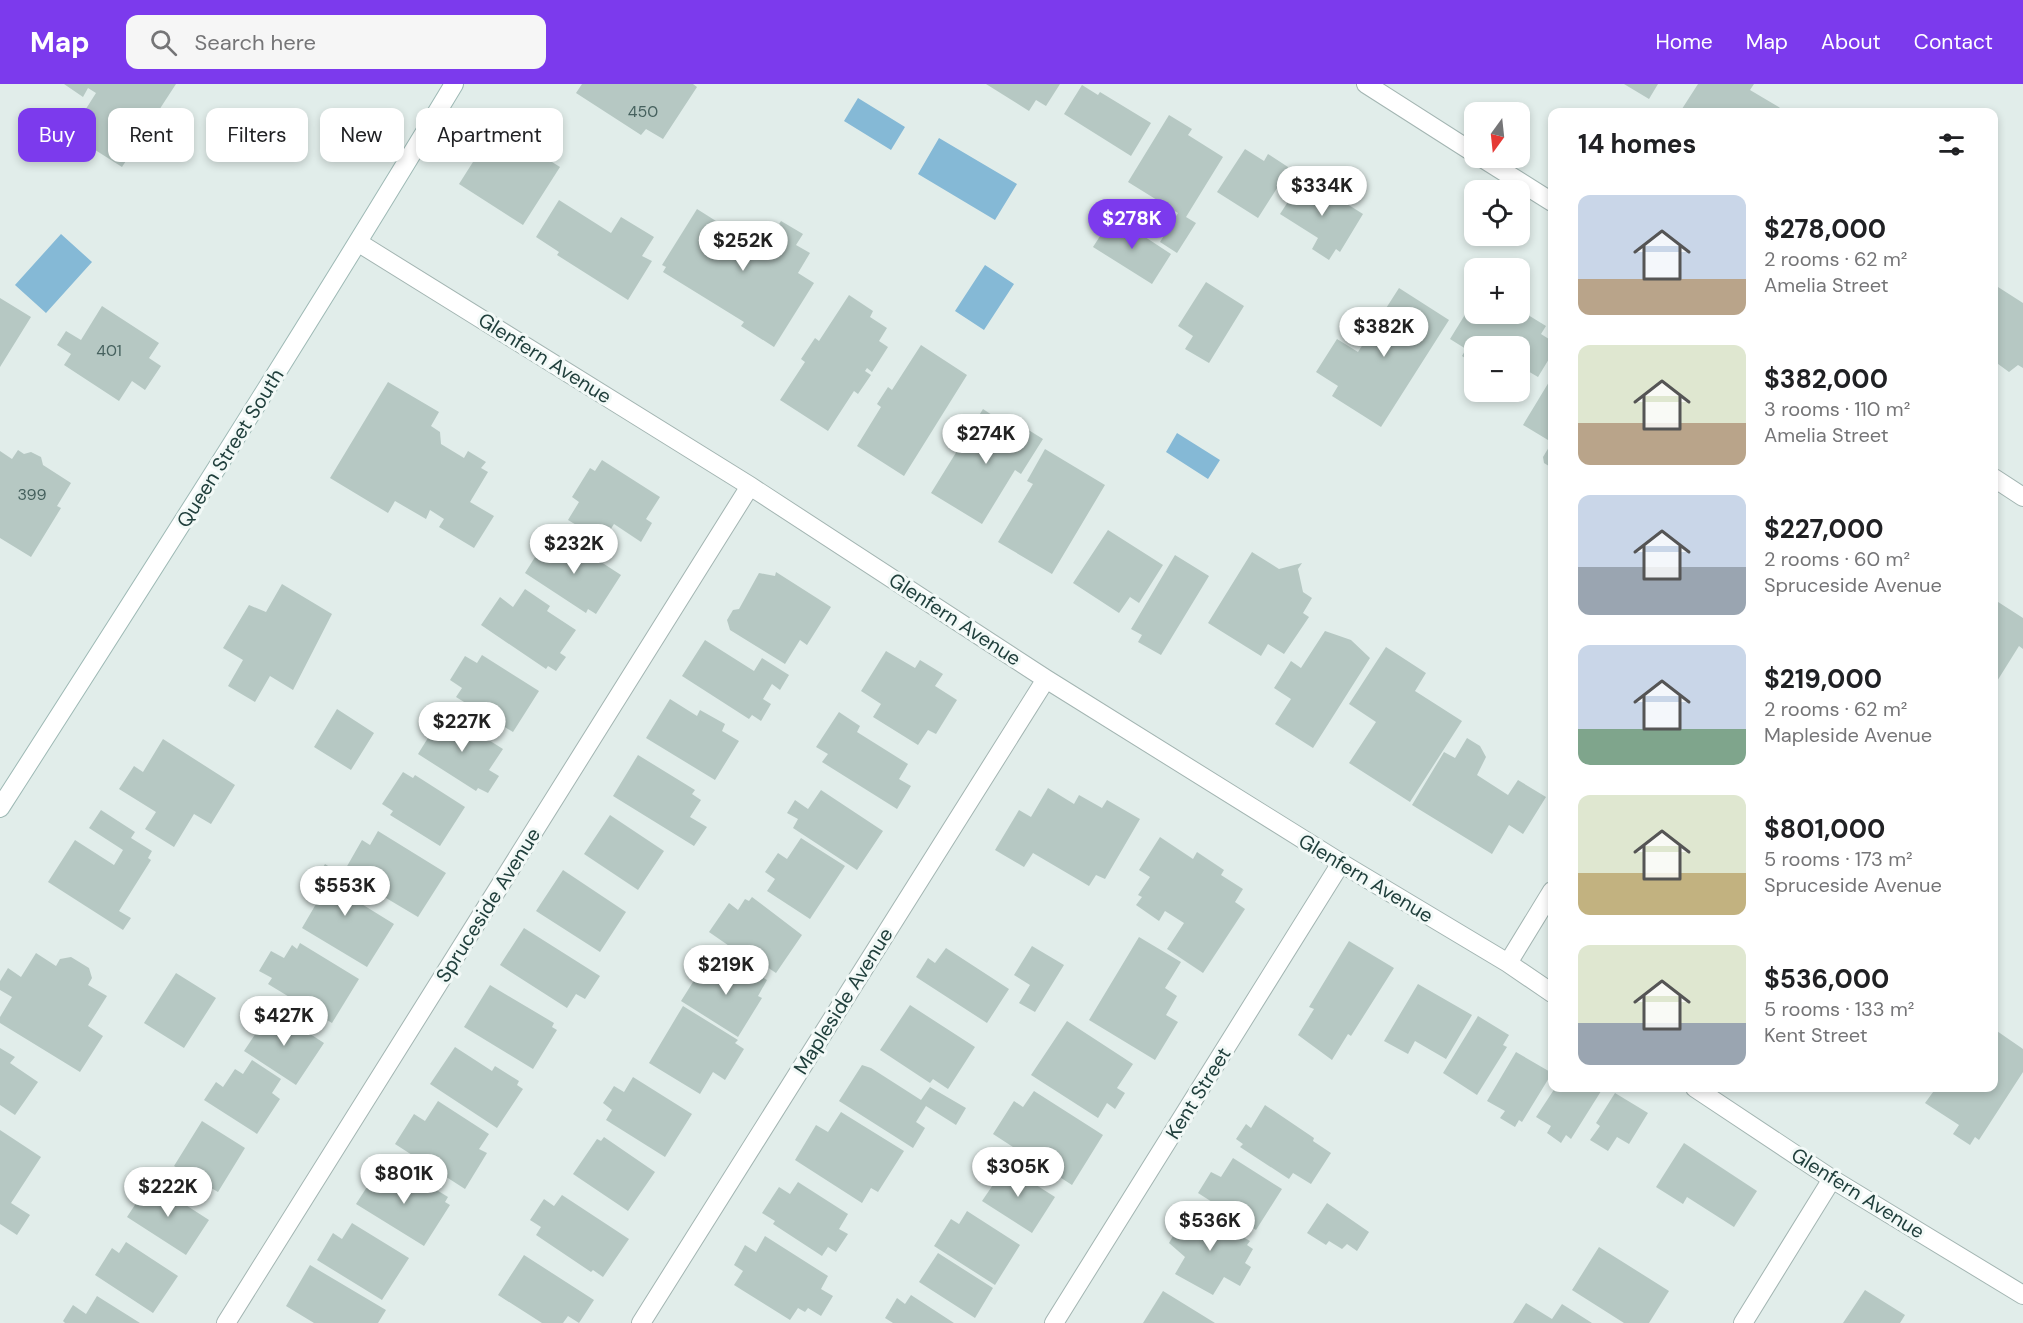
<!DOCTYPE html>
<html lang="en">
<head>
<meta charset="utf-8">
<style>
	:root { --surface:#fff; --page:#f6f6f6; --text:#202124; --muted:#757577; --accent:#7c3aed }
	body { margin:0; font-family:"DM Sans",sans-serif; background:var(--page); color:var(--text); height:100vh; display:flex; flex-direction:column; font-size:22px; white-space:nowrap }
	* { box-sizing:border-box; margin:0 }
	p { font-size:20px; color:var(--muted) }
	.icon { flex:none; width:33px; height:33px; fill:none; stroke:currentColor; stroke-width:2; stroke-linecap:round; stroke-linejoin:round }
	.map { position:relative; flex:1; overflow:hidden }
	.details { position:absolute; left:1548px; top:24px; width:450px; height:984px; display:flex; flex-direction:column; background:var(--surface); border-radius:12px; box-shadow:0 3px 9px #0003 }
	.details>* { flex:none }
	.guide { position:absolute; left:18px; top:24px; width:570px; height:54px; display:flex; gap:12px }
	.needle { width:39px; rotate:195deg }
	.fabs { position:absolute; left:1464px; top:18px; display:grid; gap:12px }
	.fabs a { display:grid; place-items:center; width:66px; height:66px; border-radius:12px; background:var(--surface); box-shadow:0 3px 9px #0003; font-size:30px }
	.price { position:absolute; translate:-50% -51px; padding:0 14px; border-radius:21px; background:#fff; color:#222; font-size:20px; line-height:39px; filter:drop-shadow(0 2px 3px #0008) }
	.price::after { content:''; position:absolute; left:50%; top:36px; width:18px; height:14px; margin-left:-9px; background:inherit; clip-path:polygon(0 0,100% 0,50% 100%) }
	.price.active { background:var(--accent); color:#fff }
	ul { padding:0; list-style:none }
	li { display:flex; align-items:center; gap:18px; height:150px; padding:0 30px }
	li span { display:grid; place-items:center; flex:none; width:168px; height:120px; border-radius:12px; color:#555 }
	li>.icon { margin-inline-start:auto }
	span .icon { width:72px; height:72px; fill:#fffc; stroke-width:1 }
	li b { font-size:26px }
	h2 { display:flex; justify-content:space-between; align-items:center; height:72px; padding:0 30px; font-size:26px }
	.chip { padding:0 21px; border-radius:12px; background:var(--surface); box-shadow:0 3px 9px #0003; font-size:21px; line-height:54px }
	.chip.active { background:var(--accent); color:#fff }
	header { display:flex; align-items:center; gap:36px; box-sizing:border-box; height:84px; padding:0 30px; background:var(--accent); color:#fff }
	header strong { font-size:28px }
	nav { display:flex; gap:33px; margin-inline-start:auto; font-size:21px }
	.search { width:420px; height:54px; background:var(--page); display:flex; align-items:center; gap:15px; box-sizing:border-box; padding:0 21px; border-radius:12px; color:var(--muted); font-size:22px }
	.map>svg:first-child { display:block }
	.water { fill:#85b9d6 }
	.building { fill:#b6c8c3 }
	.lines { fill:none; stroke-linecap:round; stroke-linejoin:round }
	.minor-casing { stroke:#a3b5b2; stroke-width:20 }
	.secondary-casing { stroke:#9eb9b5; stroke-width:20 }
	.minor { stroke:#fff; stroke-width:18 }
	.secondary { stroke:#fff; stroke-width:18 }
	.labels { text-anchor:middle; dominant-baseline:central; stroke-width:6; stroke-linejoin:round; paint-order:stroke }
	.number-label { font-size:16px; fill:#46615e }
	.street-label { font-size:20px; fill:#203f3c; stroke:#f2f9f7 }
</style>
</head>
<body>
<header>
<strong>Map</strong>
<div class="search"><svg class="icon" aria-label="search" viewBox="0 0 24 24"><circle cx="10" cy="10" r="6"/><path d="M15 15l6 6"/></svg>Search here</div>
<nav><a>Home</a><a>Map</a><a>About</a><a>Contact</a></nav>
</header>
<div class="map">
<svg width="2023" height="1239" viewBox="0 0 2023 1239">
	<rect width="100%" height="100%" fill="#e1edea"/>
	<path class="water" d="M858,14l47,29 -14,23 -47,-29z
		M939,54l78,46 -22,36 -77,-46z
		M61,150l31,28 -46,51 -31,-28z
		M985,181l29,19 -30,46 -29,-19z
		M1177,349l43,27 -12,19 -42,-27z"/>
	<path class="building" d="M64,0h112l-54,83 -52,-33 26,-41 -8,-5 -5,9z
		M582,0h111l4,3 -34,52 -17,-10 -5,6 -65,-42z
		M986,0h74l-14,22 -10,-6 -7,11z
		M1624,0h34l-9,15z
		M1698,0h56l-4,6 37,22h-107z
		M1082,1l16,10 2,-3 51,31 -20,33 -67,-42z
		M1169,31l23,14 -4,6 35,22 -37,60 10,6 -19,30 -17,-11 18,-29 -50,-31z
		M509,51l51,32 -37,58 -64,-41 26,-41 13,9z
		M1245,65l19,12 4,-7 20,13 -2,7 -28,44 -41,-26z
		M1304,93l59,37 -23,38 -4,-3 -7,11 -17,-11 6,-11 -38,-24z
		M559,116l52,33 10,-16 33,20 -12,19 10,5 -24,39 -71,-45 2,-3 -23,-15z
		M697,125l38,24 6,-10 28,17 12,-19 22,13 -7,11 14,8 -12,20 16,10 -40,64 -33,-21 3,-4 -81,-50 3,-5 -4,-2z
		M1113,132l58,38 -19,30 -59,-37z
		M1206,198l38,24 -35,57 -24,-14 8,-13 -15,-10z
		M1998,203l25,16v65l-5,-3 -9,7 -15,-11v-67z
		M1399,204l50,32 -68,107 -49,-31 6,-10 -22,-14 21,-33 21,13z
		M849,211l24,16 -3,6 17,11 -8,13 9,6 -16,25 -5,-4 -2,3 6,4 -13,19 -4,-3 -26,40 -48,-31 25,-38 -4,-3 14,-21 4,3z
		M0,214l31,19 -31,50z
		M1474,216v14h46v-4l26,16 -5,8 11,7v13l-14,23 -17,-10 -1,3v-24h-46v18l-12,-8 4,-7 -16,-10z
		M102,222l57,37 -10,15 12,8 -16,24 -13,-9 -13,20 -55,-36 7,-11 -14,-9 9,-14 15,9z
		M921,261l46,30 -63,101 -47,-30 24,-39 -4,-3 11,-17 4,3z
		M1552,293v60l-1,-1 -3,4 -25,-15z
		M388,298l51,30 -8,14 9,6 1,12 23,14 4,-7 18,11 -5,6 7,4 -18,30 24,14 -20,32 -35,-21 5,-8 -14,-9 -4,9 -31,-18 -7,12 -58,-35z
		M983,325l24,16 4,-6 32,20 -22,35 -6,-4 -33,54 -51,-31z
		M1552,358v26l-8,-5 -1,-6z
		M1045,365l60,36 -53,89 -54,-32 35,-58 -6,-3z
		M18,366l6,4 7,-2 10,5 2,8 28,18 -14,23 4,2 -30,49 -31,-19v-87l12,8z
		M602,376l58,37 -14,22 6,4 -11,19 -27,-18 -11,17 -35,-21 11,-18 -7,-5 18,-29 5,3z
		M1108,446l55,35 -24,38 -9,-6 -11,16 -46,-30z
		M561,452l60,39 -25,39 -8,-5 -2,4 -61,-40 17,-27 9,6z
		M1252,468l27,17 23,-6 -4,6 5,23 9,6 -9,15 6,4 -25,37 -16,-10 -7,12 -53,-33z
		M1175,471l34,21 -48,79 -23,-13 4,-7 -11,-6z
		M776,488l55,35 -24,38 -7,-5 -15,24 -55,-34 -3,-10 6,-10 6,-1 20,-36 16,3z
		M282,500l50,30 -39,76 -23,-14 -15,26 -27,-16 15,-26 -20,-12 26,-43 17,7z
		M525,505l25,17 -3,5 29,19 -16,23 6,4 -10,14 -8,-5 -2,3 -65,-44 19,-28 13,10z
		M1995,516l28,18v31l-4,-3 -25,40z
		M1325,547l26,9 19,18 -57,90 -38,-24 16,-25 -17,-11 17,-27 10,7z
		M705,556l49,31 8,-13 27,17 -9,15 -8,-6 -9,15 8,5 -10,17 -9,-6 -3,4 -67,-43z
		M1386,563l40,26 -11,18 47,30 -52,81 -61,-39 27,-41 -27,-18z
		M886,567l29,17 5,-8 23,14 -8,12 22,14 -21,34 -8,-4 -10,15 -45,-28 8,-13 -20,-13z
		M482,571l57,36 -26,41 -57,-35 6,-9 -12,-8 15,-24 12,7z
		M670,615l27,17 3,-6 25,14 -3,7 17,10 -24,39 -69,-42z
		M337,625l37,24 -23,37 -37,-23z
		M444,628l59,37 -14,21 10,6 -11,17 -10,-5 -2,3 -58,-37z
		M839,628l21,14 -3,6 51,32 -9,15 12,7 -14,23 -75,-47 6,-8 -12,-7z
		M1467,654l13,8 6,11 -9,18 31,20 10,-15 28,17 -23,37 -14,-9 -17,29 -80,-49 32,-53 11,6z
		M163,655l72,46 -24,39 -17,-10 -20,33 -29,-18 11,-17 -37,-23 15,-23 9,6z
		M638,671l57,35 -3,4 9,6 -11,17 17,10 -13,19 -81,-50z
		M403,688l10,6 2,-3 50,32 -25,39 -50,-31 3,-4 -11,-7z
		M1048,704l26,16 5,-9 23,13 5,-8 33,19 -35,60 -9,-4 -7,11 -56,-33 -9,14 -29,-17 24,-40 12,7z
		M821,706l62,41 -26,39 -64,-42 5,-9 -11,-6 8,-13 13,9z
		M101,726l34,22 -4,6 21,13 -4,7 3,2 -32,51 12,7 -8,12 -75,-48 27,-42 39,25 9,-15 -34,-22z
		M610,731l54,36 -26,39 -54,-36z
		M378,747l68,42 -28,44 -69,-41 3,-5 -6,-3 16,-28 8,5z
		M1160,753l33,22 4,-7 27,18 -3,5 22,14 -8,13 10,7 -42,64 -36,-24 17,-26 -19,-12 -6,10 -23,-16 6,-8 -4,-2 12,-18 -11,-7z
		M801,754l44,28 -35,53 -43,-28 8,-12 -10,-7 13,-19 9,6z
		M325,780l42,27 -7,12 34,21 -27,43 -65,-39 14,-24 -11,-7z
		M563,786l63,42 -26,40 -64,-41z
		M752,813l50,38 -26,38 -12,-8 -3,3 -52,-36 20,-29 9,7 7,-11 4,2z
		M524,844l76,48 -15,23 -9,-5 -9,14 -67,-43z
		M1139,853l42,25 -16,26 12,8 -11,19 12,7 -23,38 -66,-40z
		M1349,857l45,27 -43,68 -3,-2 -16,26 -34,-25 16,-26 -5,-2z
		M300,859l59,36 -27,44 -64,-39 4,-6 -13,-7 12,-20 13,7 8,-13 5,4z
		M1032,862l32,19 -29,47 -16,-9 11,-18 -16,-10z
		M946,864l63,41 -22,34 -71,-46 12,-19 7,5z
		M36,869l20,13 4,-7 11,-2 18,11 3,10 -4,7 19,11 -19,30 15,10 -23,36 -80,-49v-6l12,-20 -12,-7v-9l8,-13 13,9z
		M711,878l22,13 7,-11 27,16 -9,16 4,2 -24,39 -57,-36 24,-38 4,3z
		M176,889l40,25 -32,50 -40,-25z
		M1418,900l54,31 -26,44 -31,-18 -7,13 -24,-13z
		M490,901l64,38 -2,4 5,3 -24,39 -69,-42z
		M910,921l65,42 -27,42 -15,-10 -3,4 -50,-33z
		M683,922l55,34 -3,3 9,6 -19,31 -12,-8 -13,22 -51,-31z
		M272,925l52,34 -28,42 -52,-34z
		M1478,932l31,19 -6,10 4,2 -30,48 -34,-22z
		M1067,937l66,43 -16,24 8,5 -10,16 -8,-6 -9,15 -67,-43z
		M1994,945l29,20v23l-44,68 -4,-3 -5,8 -17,-11 6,-9 -34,-22 11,-15h58z
		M455,963l37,24 3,-5 24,15 -2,4 6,4 -26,39 -67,-44z
		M0,964l15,9 -5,6 28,19 -23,33 -15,-10z
		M1516,968l36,21 -30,49 -3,-2 -4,7 -15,-9 5,-7 -18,-10z
		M252,976l29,19 -9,14 8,6 -23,35 -53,-34 12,-18 7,5 12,-18 8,5z
		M862,981l9,3 50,32 9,-13 36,21 -10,17 -30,-19 -10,16 9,6 -12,20 -74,-47z
		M633,993l59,37 -27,43 -59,-37 6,-10 -9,-7 11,-17 10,6z
		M1555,1004h48l-32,51 -5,-4 -5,8 -14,-10 4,-7 -15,-9z
		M1034,1007l69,44 -31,50 -79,-51 21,-33 9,6z
		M1615,1009l33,20 -19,31 -12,-7 -9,14 -18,-11 10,-14 -4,-3z
		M438,1017l51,33 -10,15 8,4 -22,36 -70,-45 19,-30 11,7z
		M1265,1021l49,33 -1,3 18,12 -20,31 -18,-11 -4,6 -49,-32 3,-3 -7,-5 10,-15 5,4z
		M841,1028l63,39 -26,41 -7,-4 -9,15 -67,-43 21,-35 12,7z
		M202,1037l43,27 -27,44 -44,-26z
		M0,1046l41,27 -30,46 19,12 -13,20 -17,-11z
		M604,1053l51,35 -27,39 -55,-37 24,-35 4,2z
		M1684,1059l73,48 -23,36 -47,-30 -4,7 -27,-17z
		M1233,1074l49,31 -26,41 -58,-37 13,-21 10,5z
		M1000,1078l55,35 -23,36 -50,-32 17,-25 -5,-3z
		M381,1081l37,23 4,-7 26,16 -3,5 5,3 -26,41 -68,-42z
		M150,1098l59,38 -23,35 -59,-38z
		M798,1098l50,32 -9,15 9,5 -12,18 -8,-5 -6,9 -49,-32 2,-3 -13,-8 17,-26 11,7z
		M562,1111l67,44 -26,38 -10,-7 -2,2 -55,-37 5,-8 -11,-7 14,-21 10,7z
		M1327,1119l42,29 -12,19 -10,-7 -5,5 -13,-8 -3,4 -19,-12z
		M1190,1123l60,34 -3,4 6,4 -8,14 6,4 -11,19 -16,-9 -11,18 -38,-21 10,-17 -16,-14z
		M967,1127l53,34 -25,40 -61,-39 17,-27 8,5z
		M352,1139l57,35 -27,42 -65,-40 16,-27 9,6z
		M765,1152l63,40 -7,13 12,7 -12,20 -13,-8 -3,4 -7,-4 -8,12 -56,-35 9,-14 -9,-6 11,-20 11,7z
		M126,1158l52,34 -25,37 -58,-38 17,-27 7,5z
		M1599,1163l70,44 -20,32h-25l-52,-33z
		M938,1169l55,35 -18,30 -56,-36z
		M524,1171l70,45 -15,23 -11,-7 -5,7h-21l-44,-28z
		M310,1181l76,45 -8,13h-64l-28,-17z
		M1865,1206l40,25 -5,8h-57z
		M1163,1207l52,32h-72z
		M911,1211l43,28h-61l-8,-5 12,-20 8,6z
		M97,1212l43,27h-75l-2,-2 10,-16 13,9z
		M1526,1219l26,16 10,-15 30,19h-79z"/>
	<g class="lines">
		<g class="minor-casing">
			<path id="minor" d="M1366,0l108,69
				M1482,74l70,44
				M359,159l391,243 296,193 295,184 167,100 44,30
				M1994,394l29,19
				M1508,879l44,-72
				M1695,1004l137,91 191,116
				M226,1239l524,-837
				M641,1239l405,-644
				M1054,1239l287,-460
				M1743,1239l89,-144"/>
		</g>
		<g class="secondary-casing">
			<path id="secondary" d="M0,724c154,-240 307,-480 454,-724"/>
		</g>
		<use href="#minor" class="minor"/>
		<use href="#secondary" class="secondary"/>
	</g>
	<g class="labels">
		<g class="number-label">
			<text x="643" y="27">450</text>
			<text x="109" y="266">401</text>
			<text x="32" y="410">399</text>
		</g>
		<g class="street-label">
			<text transform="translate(545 274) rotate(32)">Glenfern Avenue</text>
			<text transform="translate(230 364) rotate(-58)">Queen Street South</text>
			<text transform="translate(955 535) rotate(33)">Glenfern Avenue</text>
			<text transform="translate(1366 794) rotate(31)">Glenfern Avenue</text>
			<text transform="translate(488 821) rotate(-58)">Spruceside Avenue</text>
			<text transform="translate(843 917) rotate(-58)">Mapleside Avenue</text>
			<text transform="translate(1198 1009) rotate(-58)">Kent Street</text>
			<text transform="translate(1858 1109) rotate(32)">Glenfern Avenue</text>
		</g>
	</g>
</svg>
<div class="fabs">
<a><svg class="needle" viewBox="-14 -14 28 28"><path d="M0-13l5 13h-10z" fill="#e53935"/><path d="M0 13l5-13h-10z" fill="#757577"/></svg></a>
<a><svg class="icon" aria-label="locate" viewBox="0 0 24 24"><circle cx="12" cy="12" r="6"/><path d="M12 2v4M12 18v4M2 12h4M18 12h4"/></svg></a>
<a>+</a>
<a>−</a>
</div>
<b class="price" style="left:1322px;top:133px">$334K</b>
<b class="price active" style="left:1132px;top:166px">$278K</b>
<b class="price" style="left:743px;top:188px">$252K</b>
<b class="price" style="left:1384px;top:274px">$382K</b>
<b class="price" style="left:986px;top:381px">$274K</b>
<b class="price" style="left:574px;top:491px">$232K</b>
<b class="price" style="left:462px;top:669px">$227K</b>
<b class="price" style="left:345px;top:833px">$553K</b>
<b class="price" style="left:726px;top:912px">$219K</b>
<b class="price" style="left:284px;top:963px">$427K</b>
<b class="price" style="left:1018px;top:1114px">$305K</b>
<b class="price" style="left:404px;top:1121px">$801K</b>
<b class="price" style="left:168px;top:1134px">$222K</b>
<b class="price" style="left:1210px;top:1168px">$536K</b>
<div class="guide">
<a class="chip active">Buy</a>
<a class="chip">Rent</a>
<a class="chip">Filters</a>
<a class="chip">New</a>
<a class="chip">Apartment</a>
</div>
<section class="details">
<h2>14 homes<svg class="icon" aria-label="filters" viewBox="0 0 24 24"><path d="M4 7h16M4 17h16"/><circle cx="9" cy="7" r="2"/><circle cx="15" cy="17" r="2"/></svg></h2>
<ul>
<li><span style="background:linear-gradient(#c9d6e8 70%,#b9a48a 0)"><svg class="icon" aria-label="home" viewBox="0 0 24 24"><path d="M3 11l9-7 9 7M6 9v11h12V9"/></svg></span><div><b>$278,000</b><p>2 rooms · 62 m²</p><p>Amelia Street</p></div></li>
<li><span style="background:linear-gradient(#dfe7d0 65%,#b9a48a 0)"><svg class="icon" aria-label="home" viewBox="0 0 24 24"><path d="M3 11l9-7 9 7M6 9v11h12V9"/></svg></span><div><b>$382,000</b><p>3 rooms · 110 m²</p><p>Amelia Street</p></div></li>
<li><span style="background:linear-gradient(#c9d6e8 60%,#9aa5b1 0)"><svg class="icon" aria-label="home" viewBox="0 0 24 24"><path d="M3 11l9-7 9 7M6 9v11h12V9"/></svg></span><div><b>$227,000</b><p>2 rooms · 60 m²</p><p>Spruceside Avenue</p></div></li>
<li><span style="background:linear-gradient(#c9d6e8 70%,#7fa58c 0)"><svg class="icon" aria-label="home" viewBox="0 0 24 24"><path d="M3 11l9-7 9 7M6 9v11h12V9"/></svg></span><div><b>$219,000</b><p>2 rooms · 62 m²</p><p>Mapleside Avenue</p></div></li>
<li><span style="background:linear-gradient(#dfe7d0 65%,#c2b280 0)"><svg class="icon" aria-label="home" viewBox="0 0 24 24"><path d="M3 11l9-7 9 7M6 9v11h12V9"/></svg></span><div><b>$801,000</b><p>5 rooms · 173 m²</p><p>Spruceside Avenue</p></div></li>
<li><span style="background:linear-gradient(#dfe7d0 65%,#9aa5b1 0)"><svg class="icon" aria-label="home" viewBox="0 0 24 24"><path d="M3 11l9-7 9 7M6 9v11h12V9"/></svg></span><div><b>$536,000</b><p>5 rooms · 133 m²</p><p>Kent Street</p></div></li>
</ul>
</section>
</div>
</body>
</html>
